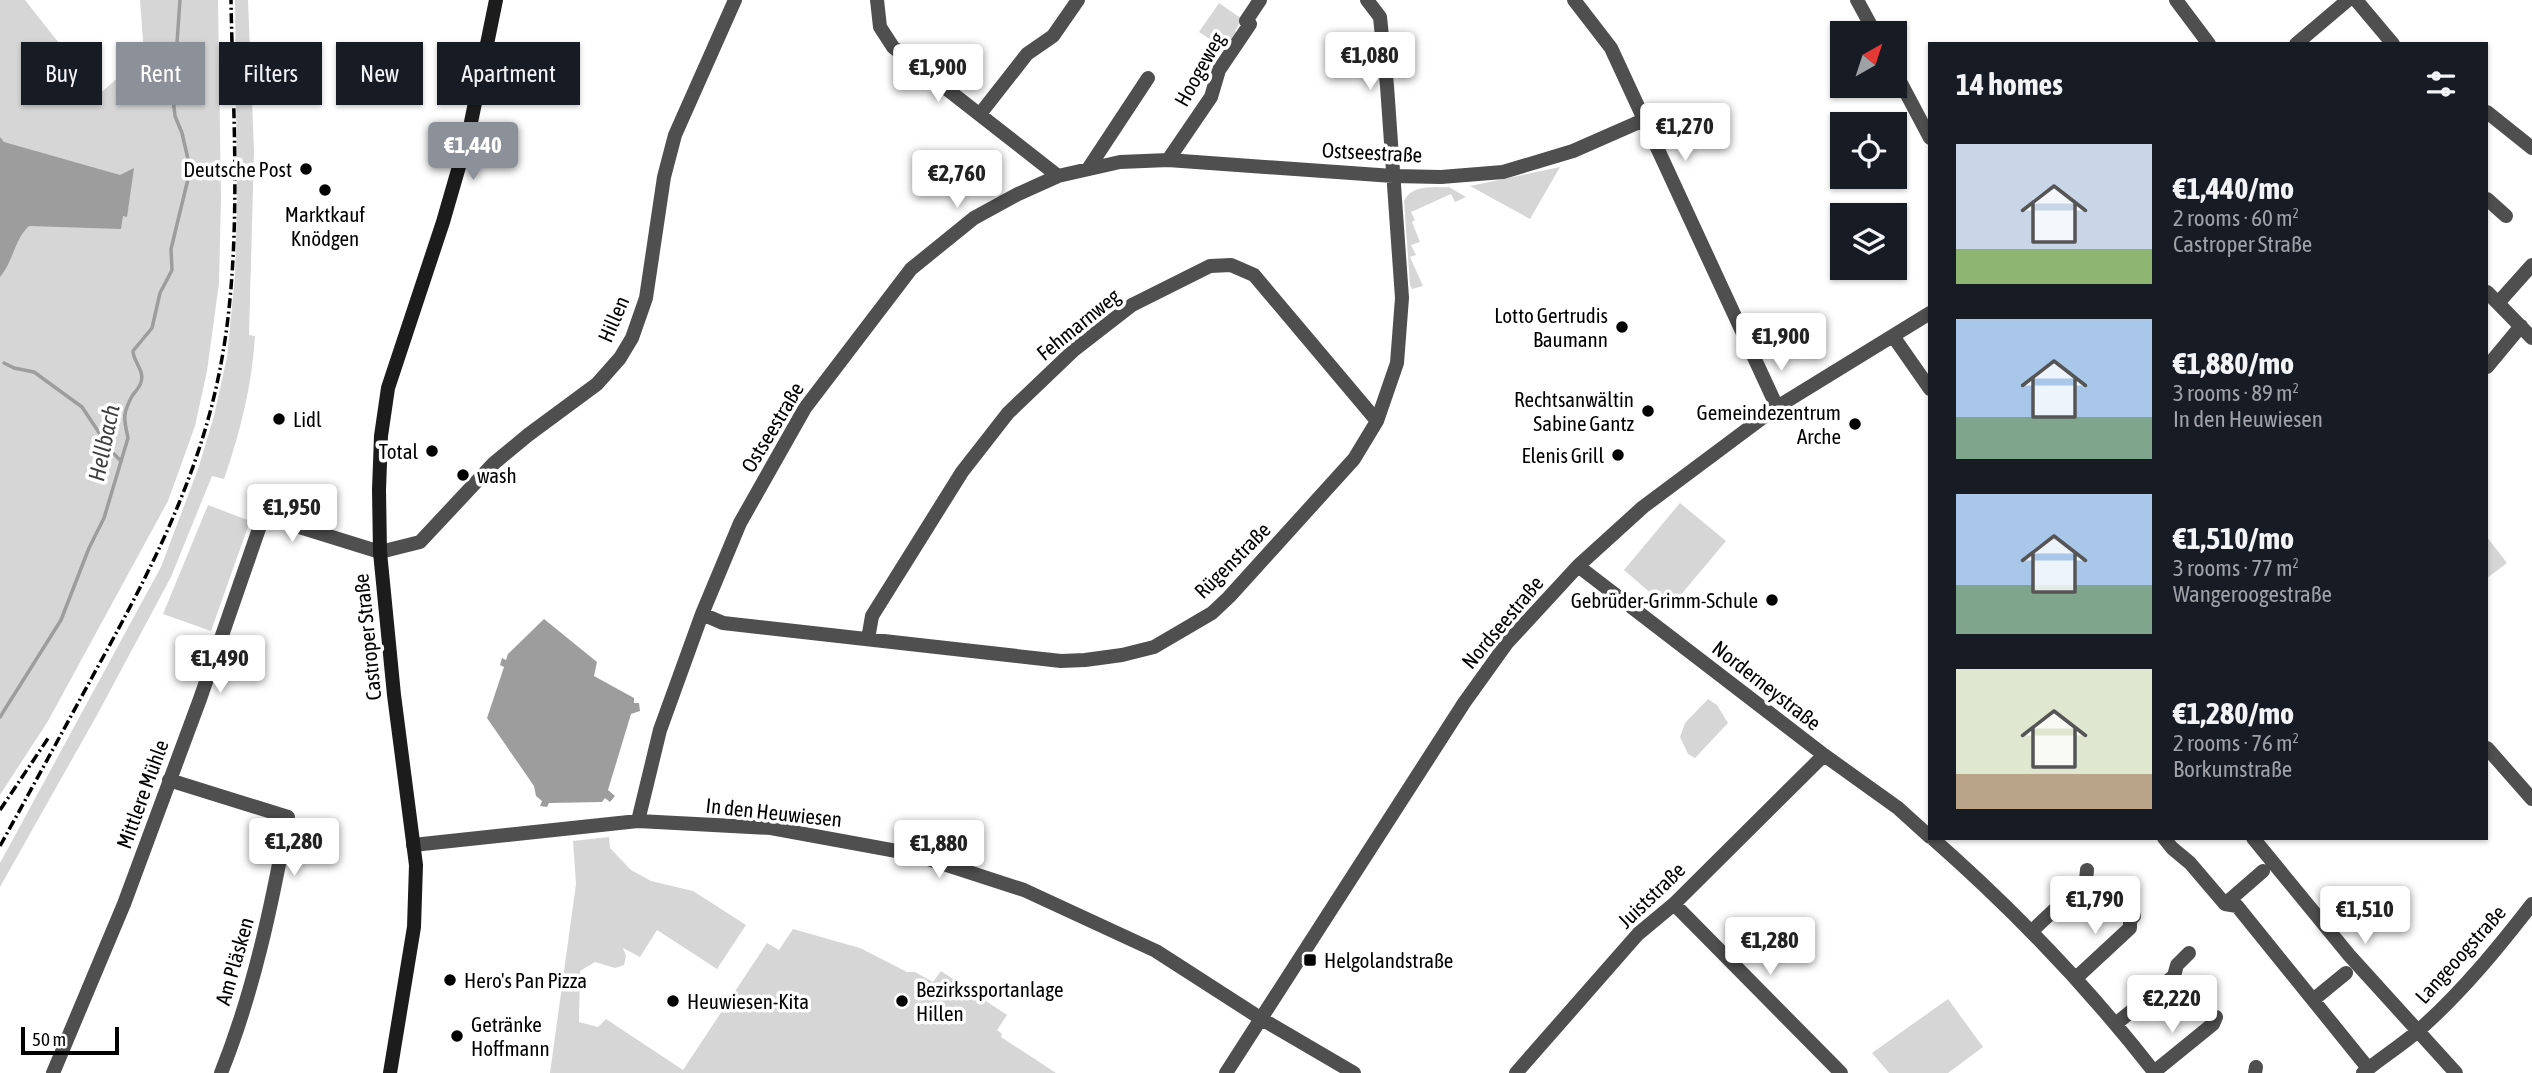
<!DOCTYPE html>
<html lang="en">
<head>
<meta charset="utf-8">
<style>
	:root { --surface:#171b24; --page:#20242c; --text:#f1f3f6; --muted:#9ea1a6; --accent:#8c9099 }
	body { margin:0; font-family:"Asap Condensed",sans-serif; background:var(--page); color:var(--text); height:100vh; display:flex; flex-direction:column; font-size:26px; white-space:nowrap }
	* { box-sizing:border-box; margin:0 }
	p { font-size:23px; color:var(--muted) }
	.icon { flex:none; width:38px; height:38px; fill:none; stroke:currentColor; stroke-width:2; stroke-linecap:round; stroke-linejoin:round }
	.map { position:relative; flex:1; overflow:hidden }
	.panel { position:absolute; left:1928px; top:42px; width:560px; height:798px; display:flex; flex-direction:column; background:var(--surface); border-radius:0px; box-shadow:0 2px 5px #0004 }
	.panel>* { flex:none }
	.hud { position:absolute; left:21px; top:42px; width:665px; height:63px; display:flex; gap:14px }
	.needle { width:46px; rotate:39deg }
	.fabs { position:absolute; left:1830px; top:21px; display:grid; gap:14px }
	.fabs a { display:grid; place-items:center; width:77px; height:77px; border-radius:0px; background:var(--surface); box-shadow:0 2px 5px #0004; font-size:35px }
	.scale { position:absolute; left:21px; bottom:18px; width:98px; box-sizing:border-box; padding-left:7px; border:4px solid #000; border-top:0; font-size:19px; line-height:24px; white-space:nowrap; color:#000; -webkit-text-stroke:5px #fff; paint-order:stroke }
	.price { position:absolute; translate:-50% -60px; padding:0 16px; border-radius:7px; background:#fff; color:#222; font-size:23px; line-height:46px; filter:drop-shadow(0 2px 4px #0008) }
	.price::after { content:''; position:absolute; left:50%; top:42px; width:21px; height:16px; margin-left:-10px; background:inherit; clip-path:polygon(0 0,100% 0,50% 100%) }
	.price.active { background:var(--accent); color:#fff }
	ul { padding:0; list-style:none }
	li { display:flex; align-items:center; gap:21px; height:175px; padding:0 28px }
	li span { display:grid; place-items:center; flex:none; width:196px; height:140px; border-radius:0px; color:#555 }
	li>.icon { margin-inline-start:auto }
	span .icon { width:84px; height:84px; fill:#fffc; stroke-width:1 }
	li b { font-size:30px }
	h2 { display:flex; justify-content:space-between; align-items:center; height:84px; padding:0 28px; font-size:30px }
	.chip { padding:0 24px; border-radius:0px; background:var(--surface); box-shadow:0 2px 5px #0004; font-size:24px; line-height:63px }
	.chip.active { background:var(--accent); color:#fff }
	.map>svg:first-child { display:block }
	.green { fill:#d6d6d6 }
	.water { fill:#9d9d9d }
	.lines { fill:none; stroke-linecap:round; stroke-linejoin:round }
	.stream { stroke:#9d9d9d; stroke-width:3.5 }
	.street { stroke:#4f4f4f; stroke-width:14 }
	.secondary { stroke:#1c1c1c; stroke-width:14 }
	.rail { stroke:#000; stroke-width:3.5; stroke-dasharray:10 3.5 2 3.5; stroke-linecap:butt }
	.poi-dot { fill:#000; stroke:#fff; stroke-width:2.5 }
	.labels { text-anchor:middle; dominant-baseline:central; stroke-width:7; stroke-linejoin:round; paint-order:stroke }
	.street-label { font-size:21px; fill:#000; stroke:#fff }
	.poi-label { font-size:21px; fill:#000; stroke:#fff; text-anchor:end }
	.water-label { font-size:23px; font-style:italic; fill:#3e3e3e; stroke:#fff }
</style>
</head>
<body>
<div class="map">
<svg width="2532" height="1073" viewBox="0 0 2532 1073">
	<rect width="100%" height="100%" fill="#fff"/>
	<path class="green" d="M0,0h25l41,52 -1,12 24,39 55,-48 -4,-55h78l3,199 -2,84 -12,88 -12,55 -27,75 -120,220 -48,74z
		M235,0h13l6,151 -5,184 6,1c-3,50 -15,97 -31,143l-12,-3 -41,101 -74,138 -97,172v-24l161,-296 37,-98 16,-53 13,-59 8,-81 2,-75z
		M1219,3l23,16 -7,12 4,3 -11,17 -29,-19z
		M1560,167l-30,52 -60,-33z
		M1449,187l17,10 -11,5 -4,-8 -40,18 4,8 -3,2 8,20 -9,3 5,10 -6,2 13,29 -11,3 -2,-4 -6,-84c8,-17 29,-13 45,-14z
		M1680,503l46,38 -57,68 -45,-39z
		M208,505l42,16 -39,110 -48,-17z
		M2487,537l20,26 -20,15z
		M1708,699l9,6 11,18 -33,35 -7,-4 -8,-17 5,-14z
		M609,837l1,11 21,22 20,11 42,10 53,34 -29,44 -60,-39 -17,27 -17,-9 3,8 -2,9 -9,3 -20,-6 -15,9 -1,51 19,5 8,-8 77,51 84,-127 12,7 14,-21 67,19 47,24h8l18,10 8,-11 66,44 -10,15 5,4 -1,3 55,36h-506l26,-189 -3,-43z
		M1948,999l35,48 -35,26h-59l-17,-20z"/>
	<path class="water" d="M0,137l4,5 116,33 14,-7 -7,49 -4,-1 -2,13 -92,-3c-14,12 -16,36 -29,51z
		M544,619l53,43 -3,14 40,22v5h5l1,8 -9,3 -23,76 7,6 -5,6 -5,-4 -3,4 -53,1 -2,4 -7,-1 2,-5 -6,-5 -2,-10 -47,-68 17,-51 -4,-2 2,-7 4,2 2,-6z"/>
	<g class="lines">
		<path class="stream" d="M4,363l10,5 20,4 48,35 30,45 8,8
			M0,717l61,-97 28,-72 15,-30 24,-80c-4,-19 -6,-23 4,-42 3,-4 8,-9 9,-14 4,-11 -8,-21 -8,-31l19,-23 8,-35 12,-23 -1,-21 17,-70v-20l-6,-26 -7,-17 -2,-17 7,-99"/>
		<path class="street" d="M877,0l3,27 13,20 165,129
			M1574,0l37,48 166,359
			M1857,0l18,33
			M2176,0l33,44
			M2356,0l37,44
			M2296,44l52,-44
			M1895,72l35,66
			M2487,112l45,36
			M980,114l47,-60 26,-18 25,-36
			M1168,160l43,-63 8,-27 31,-46 -4,-3 14,-21
			M1088,169l60,-91
			M2487,199l19,17
			M2487,292l45,46
			M2498,303l34,-38
			M1893,336l37,53
			M2487,367l34,-41
			M1578,566l246,189 74,53 32,29
			M702,614l21,9 338,38 24,-1 37,-5 32,-8 58,-34 17,-16 125,-138 23,-38 20,-58 5,-65 -15,-212 -7,-69 -13,-17
			M868,639l4,-23 90,-144 46,-59 66,-63 58,-45 78,-39 21,-1 23,10 123,146
			M2487,748l45,51
			M169,780l119,37c-16,87 -34,174 -67,256
			M638,821l22,-91 42,-116 38,-91 65,-115 106,-139 63,-51 44,-24 40,-18 62,-14 48,-2 225,16 48,1 62,-5 70,-21 73,-32
			M1932,838c82,72 156,149 223,235
			M2164,838l8,10 18,15 35,41 12,2 131,162
			M2253,838l96,117 107,118
			M413,845l225,-24 133,7 142,26 111,36 132,61 104,67 94,55
			M1674,904l167,169
			M2225,904l38,-33
			M2032,931l54,-51 1,-10
			M2076,978l54,-50v-8l4,-4
			M2313,1000l33,-27
			M2117,1023l57,-47 3,-11 12,-12
			M2154,1072l59,-48 3,-7
			M53,1073l71,-169 76,-205 61,-176 16,-3 103,32 40,-10 73,-78 35,-29 69,-51 23,-26 12,-20 14,-40 18,-121 11,-42 60,-135
			M1226,1073l238,-370 43,-60 71,-77 65,-59 134,-100 153,-94
			M1516,1073l122,-139 36,-30 150,-149
			M2255,1073l1,-6
			M2363,1073c18,-15 39,-28 56,-43 43,-38 78,-81 113,-126"/>
		<path class="secondary" d="M390,1073l24,-146 2,-62 -22,-170 -14,-143 -1,-62 2,-54 7,-48 55,-166 26,-90 27,-132"/>
		<path class="rail" d="M0,810l49,-73
			M0,846c32,-58 64,-117 96,-176 53,-96 103,-192 124,-301 23,-117 13,-250 11,-369"/>
	</g>
	<g class="poi-dot">
		<circle cx="306" cy="169" r="7"/>
		<circle cx="325" cy="190" r="7"/>
		<circle cx="1622" cy="327" r="7"/>
		<circle cx="1648" cy="411" r="7"/>
		<circle cx="279" cy="419" r="7"/>
		<circle cx="1855" cy="424" r="7"/>
		<circle cx="432" cy="451" r="7"/>
		<circle cx="1618" cy="455" r="7"/>
		<circle cx="463" cy="475" r="7"/>
		<circle cx="1772" cy="600" r="7"/>
		<rect x="1303" y="953" width="14" height="14" rx="3.5"/>
		<circle cx="450" cy="980" r="7"/>
		<circle cx="673" cy="1001" r="7"/>
		<circle cx="902" cy="1001" r="7"/>
		<circle cx="457" cy="1036" r="7"/>
	</g>
	<g class="labels">
		<g class="street-label">
			<text transform="translate(1199 69) rotate(-61)">Hoogeweg</text>
			<text transform="translate(1372 152) rotate(3)">Ostseestraße</text>
			<text transform="translate(613 319) rotate(-67)">Hillen</text>
			<text transform="translate(1078 324) rotate(-39)">Fehmarnweg</text>
			<text transform="translate(772 427) rotate(-59)">Ostseestraße</text>
			<text transform="translate(1232 560) rotate(-45)">Rügenstraße</text>
			<text transform="translate(1502 622) rotate(-50)">Nordseestraße</text>
			<text transform="translate(367 637) rotate(-96)">Castroper Straße</text>
			<text transform="translate(1767 685) rotate(38)">Norderneystraße</text>
			<text transform="translate(142 794) rotate(-70)">Mittlere Mühle</text>
			<text transform="translate(774 812) rotate(6)">In den Heuwiesen</text>
			<text transform="translate(1651 895) rotate(-44)">Juiststraße</text>
			<text transform="translate(2460 954) rotate(-48)">Langeoogstraße</text>
			<text transform="translate(234 961) rotate(-74)">Am Pläsken</text>
		</g>
		<g class="poi-label">
			<text x="292" y="169">Deutsche Post</text>
			<text x="325" y="214" text-anchor="middle">Marktkauf<tspan x="325" dy="24">Knödgen</tspan></text>
			<text x="1608" y="315">Lotto Gertrudis<tspan x="1608" dy="24">Baumann</tspan></text>
			<text x="1634" y="399">Rechtsanwältin<tspan x="1634" dy="24">Sabine Gantz</tspan></text>
			<text x="1841" y="412">Gemeindezentrum<tspan x="1841" dy="24">Arche</tspan></text>
			<text x="293" y="419" text-anchor="start">Lidl</text>
			<text x="418" y="451">Total</text>
			<text x="1604" y="455">Elenis Grill</text>
			<text x="477" y="475" text-anchor="start">wash</text>
			<text x="1758" y="600">Gebrüder-Grimm-Schule</text>
			<text x="1324" y="960" text-anchor="start">Helgolandstraße</text>
			<text x="464" y="980" text-anchor="start">Hero's Pan Pizza</text>
			<text x="916" y="989" text-anchor="start">Bezirkssportanlage<tspan x="916" dy="24">Hillen</tspan></text>
			<text x="687" y="1001" text-anchor="start">Heuwiesen-Kita</text>
			<text x="471" y="1024" text-anchor="start">Getränke<tspan x="471" dy="24">Hoffmann</tspan></text>
		</g>
		<g class="water-label">
			<text transform="translate(104 443) rotate(-78)">Hellbach</text>
		</g>
	</g>
</svg>
<div class="fabs">
<a><svg class="needle" viewBox="-14 -14 28 28"><path d="M0-13l5 13h-10z" fill="#e53935"/><path d="M0 13l5-13h-10z" fill="#9ea1a6"/></svg></a>
<a><svg class="icon" aria-label="locate" viewBox="0 0 24 24"><circle cx="12" cy="12" r="6"/><path d="M12 2v4M12 18v4M2 12h4M18 12h4"/></svg></a>
<a><svg class="icon" aria-label="layers" viewBox="0 0 24 24"><path d="M12 4l9 5-9 5-9-5zM3 14l9 5 9-5"/></svg></a>
</div>
<div class="scale">50 m</div>
<b class="price" style="left:1370px;top:92px">€1,080</b>
<b class="price" style="left:938px;top:104px">€1,900</b>
<b class="price" style="left:1685px;top:163px">€1,270</b>
<b class="price active" style="left:473px;top:182px">€1,440</b>
<b class="price" style="left:957px;top:210px">€2,760</b>
<b class="price" style="left:1781px;top:373px">€1,900</b>
<b class="price" style="left:292px;top:544px">€1,950</b>
<b class="price" style="left:220px;top:695px">€1,490</b>
<b class="price" style="left:294px;top:878px">€1,280</b>
<b class="price" style="left:939px;top:880px">€1,880</b>
<b class="price" style="left:2095px;top:936px">€1,790</b>
<b class="price" style="left:2365px;top:946px">€1,510</b>
<b class="price" style="left:1770px;top:977px">€1,280</b>
<b class="price" style="left:2172px;top:1035px">€2,220</b>
<div class="hud">
<a class="chip">Buy</a>
<a class="chip active">Rent</a>
<a class="chip">Filters</a>
<a class="chip">New</a>
<a class="chip">Apartment</a>
</div>
<section class="panel">
<h2>14 homes<svg class="icon" aria-label="filters" viewBox="0 0 24 24"><path d="M4 7h16M4 17h16"/><circle cx="9" cy="7" r="2"/><circle cx="15" cy="17" r="2"/></svg></h2>
<ul>
<li><span style="background:linear-gradient(#c9d6e8 75%,#8fb573 0)"><svg class="icon" aria-label="home" viewBox="0 0 24 24"><path d="M3 11l9-7 9 7M6 9v11h12V9"/></svg></span><div><b>€1,440/mo</b><p>2 rooms · 60 m²</p><p>Castroper Straße</p></div></li>
<li><span style="background:linear-gradient(#a9c7e8 70%,#7fa58c 0)"><svg class="icon" aria-label="home" viewBox="0 0 24 24"><path d="M3 11l9-7 9 7M6 9v11h12V9"/></svg></span><div><b>€1,880/mo</b><p>3 rooms · 89 m²</p><p>In den Heuwiesen</p></div></li>
<li><span style="background:linear-gradient(#a9c7e8 65%,#7fa58c 0)"><svg class="icon" aria-label="home" viewBox="0 0 24 24"><path d="M3 11l9-7 9 7M6 9v11h12V9"/></svg></span><div><b>€1,510/mo</b><p>3 rooms · 77 m²</p><p>Wangeroogestraße</p></div></li>
<li><span style="background:linear-gradient(#dfe7d0 75%,#b9a48a 0)"><svg class="icon" aria-label="home" viewBox="0 0 24 24"><path d="M3 11l9-7 9 7M6 9v11h12V9"/></svg></span><div><b>€1,280/mo</b><p>2 rooms · 76 m²</p><p>Borkumstraße</p></div></li>
</ul>
</section>
</div>
</body>
</html>
